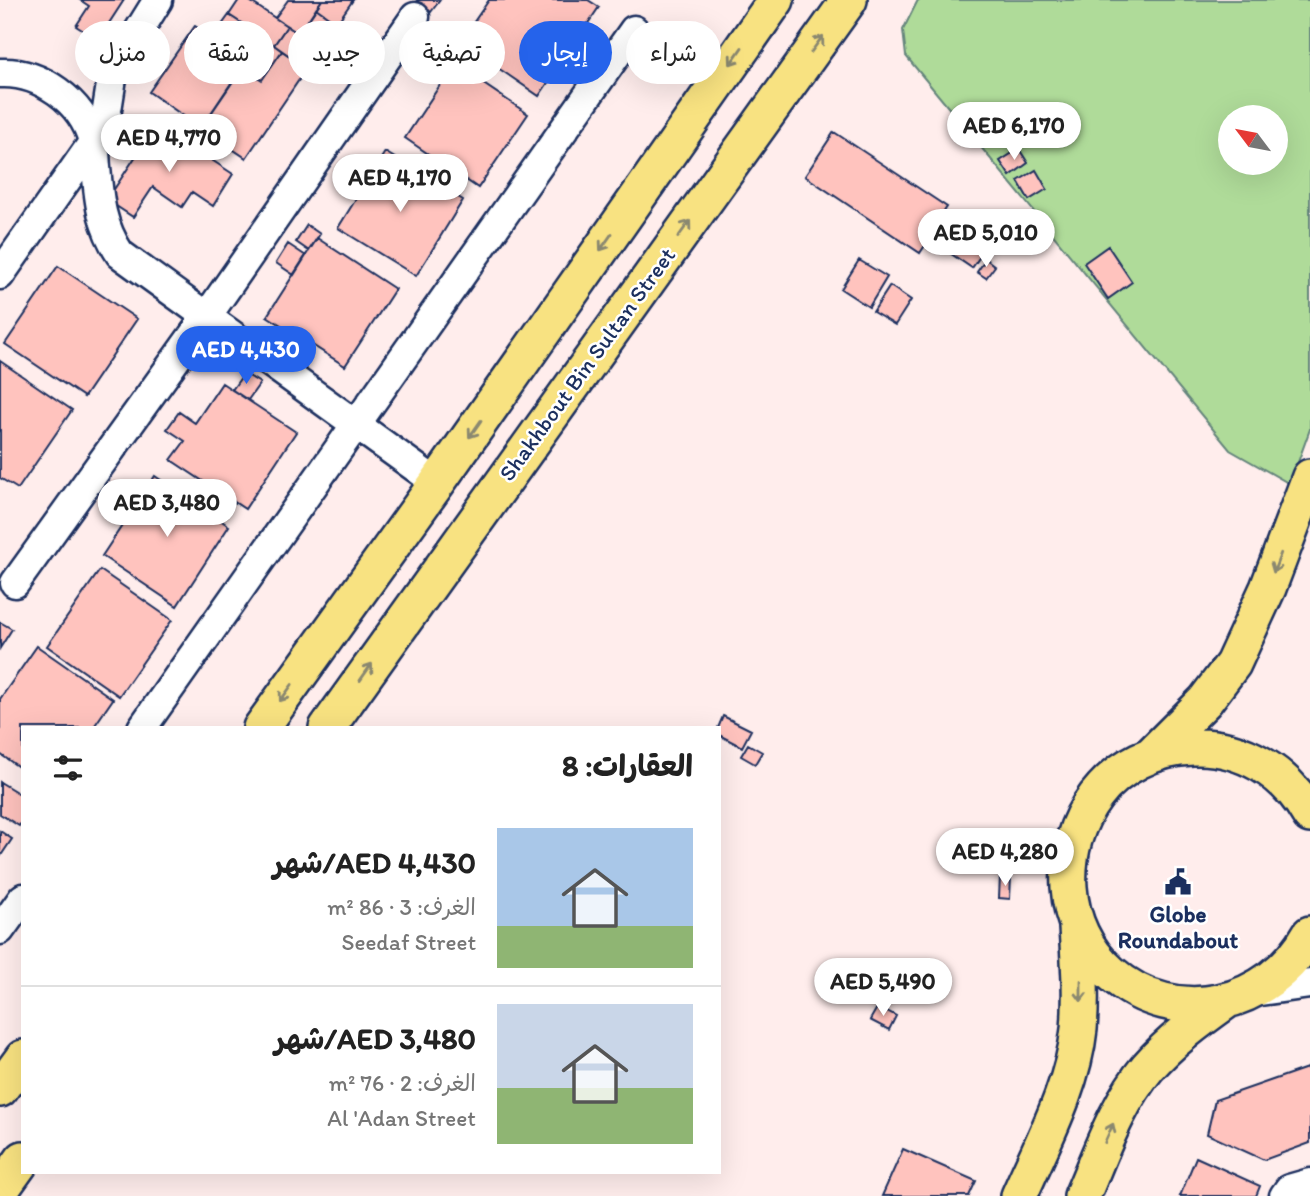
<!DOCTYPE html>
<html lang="ar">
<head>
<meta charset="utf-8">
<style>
	:root { --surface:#fff; --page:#f2f2f2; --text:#222; --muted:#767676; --line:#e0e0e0; --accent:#2563eb }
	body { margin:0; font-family:Itim,"Playpen Sans Arabic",sans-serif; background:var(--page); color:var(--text); direction:rtl; height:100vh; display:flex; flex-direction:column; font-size:26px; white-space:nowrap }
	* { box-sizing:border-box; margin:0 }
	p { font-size:23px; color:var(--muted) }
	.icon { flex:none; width:38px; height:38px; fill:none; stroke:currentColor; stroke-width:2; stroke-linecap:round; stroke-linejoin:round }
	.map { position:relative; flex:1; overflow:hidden; direction:ltr }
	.sheet { position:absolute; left:21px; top:726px; width:700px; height:448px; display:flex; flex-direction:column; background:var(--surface); border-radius:0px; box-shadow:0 7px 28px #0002; direction:rtl }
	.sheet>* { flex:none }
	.guide { position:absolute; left:21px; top:21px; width:700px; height:63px; direction:rtl; display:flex; gap:14px }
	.needle { width:46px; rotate:302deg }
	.controls { position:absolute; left:1218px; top:105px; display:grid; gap:14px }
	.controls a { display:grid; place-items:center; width:70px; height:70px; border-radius:50%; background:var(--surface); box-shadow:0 7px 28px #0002; font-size:35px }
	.price { position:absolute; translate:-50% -60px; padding:0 16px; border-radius:24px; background:#fff; color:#222; font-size:23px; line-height:46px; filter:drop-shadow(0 2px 4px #0008) }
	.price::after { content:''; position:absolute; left:50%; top:42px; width:21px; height:16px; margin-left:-10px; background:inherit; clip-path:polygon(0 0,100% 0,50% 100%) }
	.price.on { background:var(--accent); color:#fff }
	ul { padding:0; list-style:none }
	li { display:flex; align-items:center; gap:21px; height:175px; padding:0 28px }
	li+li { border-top:2px solid var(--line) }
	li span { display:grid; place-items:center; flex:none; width:196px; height:140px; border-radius:0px; color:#555 }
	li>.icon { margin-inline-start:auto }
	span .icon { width:84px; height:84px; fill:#fffc; stroke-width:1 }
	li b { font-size:30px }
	h2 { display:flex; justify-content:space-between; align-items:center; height:84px; padding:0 28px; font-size:30px }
	.chip { padding:0 24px; border-radius:32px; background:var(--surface); box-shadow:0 7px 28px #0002; font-size:24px; line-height:63px }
	.chip.on { background:var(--accent); color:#fff }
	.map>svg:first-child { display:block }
	.green { fill:#afdb99; stroke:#65857c; stroke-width:2; fill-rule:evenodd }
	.building { fill:#ffc3be; stroke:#1b2f5e; stroke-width:2 }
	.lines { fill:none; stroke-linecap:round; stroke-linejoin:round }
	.minor-casing { stroke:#1b2f5e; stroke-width:33 }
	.major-casing { stroke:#1b2f5e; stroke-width:40 }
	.minor { stroke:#fff; stroke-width:28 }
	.major { stroke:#f8e281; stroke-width:35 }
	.oneway { stroke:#8a8870 }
	.labels { text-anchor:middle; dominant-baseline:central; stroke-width:5; stroke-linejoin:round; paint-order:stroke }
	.street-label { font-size:23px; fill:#1b2f5e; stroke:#fff }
	.poi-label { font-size:23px; font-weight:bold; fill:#1b2f5e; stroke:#fff }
</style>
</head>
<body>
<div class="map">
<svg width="1310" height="1196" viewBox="0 0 1310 1196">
	<rect width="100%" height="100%" fill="#ffedec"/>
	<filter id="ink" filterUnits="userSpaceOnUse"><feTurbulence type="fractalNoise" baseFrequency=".0143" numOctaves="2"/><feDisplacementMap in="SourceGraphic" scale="14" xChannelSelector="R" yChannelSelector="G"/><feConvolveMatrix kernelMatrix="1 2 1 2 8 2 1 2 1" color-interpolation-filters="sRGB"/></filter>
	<g filter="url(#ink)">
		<path class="green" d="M918,0h392v429l-20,55 -60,-34 -324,-394 -3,-26zM1230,117h46v46h-46z"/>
		<path class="building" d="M80,0h44l-26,40 -22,-14 13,-20z
			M239,0h9l39,26 -13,19 -45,-30z
			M288,0h34l-23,34 -24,-16z
			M322,0h31l-16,23 -21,-15z
			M417,0h23l-9,12 -15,-10z
			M489,0h99l11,7 -60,89 -79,-54z
			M316,8l21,15 -30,45 -33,-23 13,-19 12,8z
			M229,15l34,22 -10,15 -34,-23z
			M195,26l18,12 6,-9 34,23 -52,76 -52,-36z
			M263,37l19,14 -20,29 -20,-13z
			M282,51l25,17 -61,90 -45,-30 41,-61 20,13z
			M454,64l74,50 -50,74 -73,-50z
			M157,124l76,50 -20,32 -21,-14 -10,15 -29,-20 -20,30 -26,-17z
			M834,132l113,75 -12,18 18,12 -12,16 -15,-9 -6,9 -115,-77z
			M1019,149l9,14 -18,13 -10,-15z
			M385,152l78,48 -47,76 -78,-48z
			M1036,170l11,19 -18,11 -11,-19z
			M307,225l13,9 -11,17 -13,-9z
			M957,230l28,19 -13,19 -28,-19z
			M317,238l78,51 -50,77 -78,-50z
			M288,244l18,12 -12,19 -18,-12z
			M1108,246l24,36 -24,17 -24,-36z
			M986,259l9,7 -9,12 -9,-6z
			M859,260l28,17 -18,30 -28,-18z
			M58,266l79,53 -53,78 -79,-53z
			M890,286l21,14 -16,25 -22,-13z
			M0,361l72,49 -54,79 -18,-11z
			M244,373l16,10 -12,17 -16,-10z
			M222,383l74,49 -51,77 -74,-49 14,-19 -18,-12 12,-17 16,11z
			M155,476l25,17 7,-10 21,13 -7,11 28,19 -52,80 -75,-50z
			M100,570l72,50 -53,76 -72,-50z
			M0,622l12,7 -12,19z
			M37,646l76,53 -20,29h-70v42l-23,-16v-55z
			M723,716l28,14 -9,17 -23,-12 -1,-7z
			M748,744l14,8 -7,12 -14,-8z
			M0,782l23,14v24l-4,6 -19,-12z
			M0,831l12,8 -12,18z
			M1000,876l11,1 -1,22 -11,-1z
			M878,1006l18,10 -7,14 -19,-10z
			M1310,1067v76l-46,17 -57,-26 8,-34z
			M903,1149l73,32 -7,15h-87z
			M1196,1157l64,29 -4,10h-76z"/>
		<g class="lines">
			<g class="minor-casing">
				<path id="minor" d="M0,73c40,-2 82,28 93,68 3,8 2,18 3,26 3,34 5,58 24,87l317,229
					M0,275l94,-134 13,-31 5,-32 10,-20 36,-58
					M15,583l192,-267 208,-299
					M142,728l492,-698
					M0,930l23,-32
					M1253,992l57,-8
					M1284,1196l5,-7 21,-6"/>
			</g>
			<g class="major-casing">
				<path id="major" d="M261,728l176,-245 339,-483
					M327,728l522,-728
					M1152,754l53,-53 28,-37 35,-76 42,-111
					M1310,815c-24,-43 -68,-70 -117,-68 -38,1 -74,19 -97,49 -40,52 -37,132 15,177 65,57 159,33 199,-39
					M0,1089l23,-31
					M0,1191l23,-32
					M1019,1196c23,-53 54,-109 60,-167 3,-34 0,-68 -2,-102
					M1082,1196c19,-44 35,-92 66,-129 23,-26 50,-46 78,-66"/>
			</g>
			<use href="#minor" class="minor"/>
			<use href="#major" class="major"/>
		</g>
		<defs><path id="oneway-shaft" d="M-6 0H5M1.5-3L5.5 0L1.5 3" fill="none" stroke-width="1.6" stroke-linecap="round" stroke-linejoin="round" transform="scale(1.75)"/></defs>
		<g class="oneway">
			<use href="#oneway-shaft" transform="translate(817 44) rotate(-54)"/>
			<use href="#oneway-shaft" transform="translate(736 56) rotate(125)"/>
			<use href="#oneway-shaft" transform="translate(684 229) rotate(-54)"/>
			<use href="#oneway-shaft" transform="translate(606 242) rotate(125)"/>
			<use href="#oneway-shaft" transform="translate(475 429) rotate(125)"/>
			<use href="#oneway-shaft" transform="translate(1277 563) rotate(111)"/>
			<use href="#oneway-shaft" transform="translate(366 672) rotate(-55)"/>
			<use href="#oneway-shaft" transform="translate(286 693) rotate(126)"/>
			<use href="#oneway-shaft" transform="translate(1081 991) rotate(90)"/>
			<use href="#oneway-shaft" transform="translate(1109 1133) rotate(-66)"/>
		</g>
	</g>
	<defs>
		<g id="civic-bare" transform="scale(2.1)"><path d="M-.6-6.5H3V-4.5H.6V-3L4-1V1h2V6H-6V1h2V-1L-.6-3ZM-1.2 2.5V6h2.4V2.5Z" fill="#1b2f5e" stroke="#fff" stroke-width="2.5" paint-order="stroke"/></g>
	</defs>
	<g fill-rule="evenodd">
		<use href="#civic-bare" x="1178" y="882"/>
	</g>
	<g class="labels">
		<g class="street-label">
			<text transform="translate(587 364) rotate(-54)">Shakhbout Bin Sultan Street</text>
		</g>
		<g class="poi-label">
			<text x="1178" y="914">Globe<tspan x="1178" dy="26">Roundabout</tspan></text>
		</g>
	</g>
</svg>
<div class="controls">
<a><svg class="needle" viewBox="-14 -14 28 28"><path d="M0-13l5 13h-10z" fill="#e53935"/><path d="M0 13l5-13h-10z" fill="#767676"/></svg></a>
</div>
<b class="price" style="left:1014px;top:162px">AED 6,170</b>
<b class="price" style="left:169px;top:174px">AED 4,770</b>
<b class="price" style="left:400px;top:214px">AED 4,170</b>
<b class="price" style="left:986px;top:269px">AED 5,010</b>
<b class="price on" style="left:246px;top:386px">AED 4,430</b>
<b class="price" style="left:167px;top:539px">AED 3,480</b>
<b class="price" style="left:1005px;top:888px">AED 4,280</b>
<b class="price" style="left:883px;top:1018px">AED 5,490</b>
<div class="guide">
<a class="chip">شراء</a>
<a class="chip on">إيجار</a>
<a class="chip">تصفية</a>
<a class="chip">جديد</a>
<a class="chip">شقة</a>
<a class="chip">منزل</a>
</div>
<section class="sheet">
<h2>العقارات: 8<svg class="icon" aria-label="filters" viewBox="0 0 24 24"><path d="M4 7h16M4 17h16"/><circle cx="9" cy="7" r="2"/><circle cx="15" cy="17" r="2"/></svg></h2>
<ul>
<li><span style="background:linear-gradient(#a9c7e8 70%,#8fb573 0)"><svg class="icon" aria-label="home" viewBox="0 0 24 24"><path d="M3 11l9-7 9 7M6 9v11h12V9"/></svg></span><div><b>AED 4,430/شهر</b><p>الغرف: 3 · 86 m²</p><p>Seedaf Street</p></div></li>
<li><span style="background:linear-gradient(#c9d6e8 60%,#8fb573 0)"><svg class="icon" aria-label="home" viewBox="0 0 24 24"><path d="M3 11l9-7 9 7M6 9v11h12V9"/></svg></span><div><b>AED 3,480/شهر</b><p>الغرف: 2 · 76 m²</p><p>Al 'Adan Street</p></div></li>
</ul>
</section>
</div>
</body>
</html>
